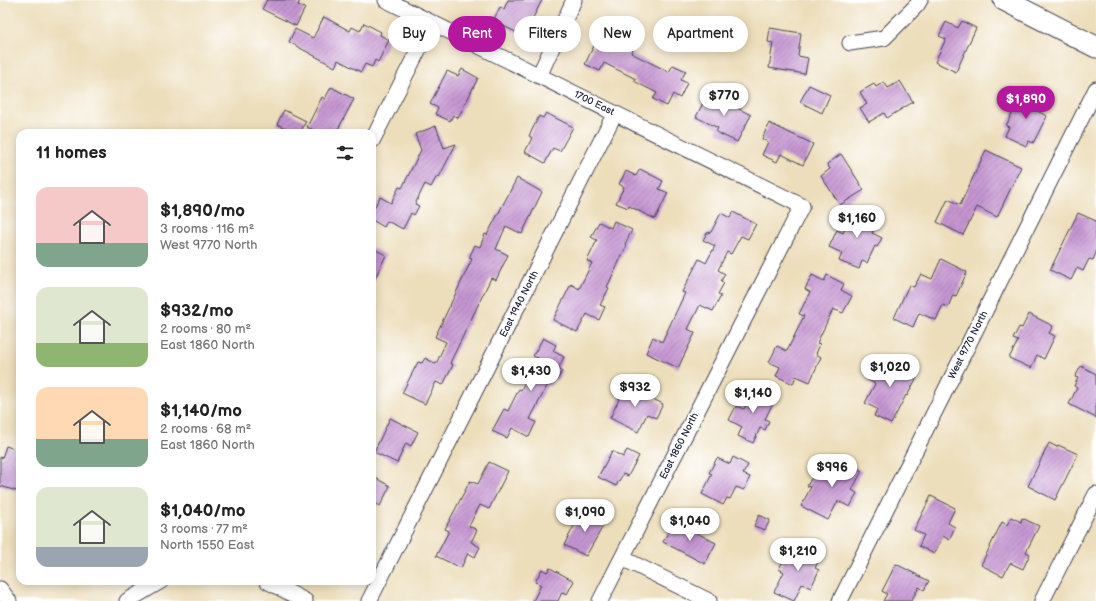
<!DOCTYPE html>
<html lang="en">
<head>
<meta charset="utf-8">
<style>
	:root { --surface:#fff; --page:#f2f2f2; --text:#222; --muted:#767676; --accent:#b5179e }
	body { margin:0; font-family:"Balsamiq Sans",sans-serif; background:var(--page); color:var(--text); height:100vh; display:flex; flex-direction:column; font-size:15px; white-space:nowrap }
	* { box-sizing:border-box; margin:0 }
	p { font-size:13px; color:var(--muted) }
	.icon { flex:none; width:22px; height:22px; fill:none; stroke:currentColor; stroke-width:2; stroke-linecap:round; stroke-linejoin:round }
	.map { position:relative; flex:1; overflow:hidden }
	.sheet { position:absolute; left:16px; top:129px; width:360px; height:456px; display:flex; flex-direction:column; background:var(--surface); border-radius:12px; box-shadow:0 2px 10px #0003 }
	.sheet>* { flex:none }
	.guide { position:absolute; left:388px; top:16px; width:380px; height:36px; display:flex; gap:8px }
	.price { position:absolute; translate:-50% -34px; padding:0 9px; border-radius:14px; background:#fff; color:#222; font-size:13px; line-height:26px; filter:drop-shadow(0 1px 2px #0008) }
	.price::after { content:''; position:absolute; left:50%; top:24px; width:12px; height:9px; margin-left:-6px; background:inherit; clip-path:polygon(0 0,100% 0,50% 100%) }
	.price.selected { background:var(--accent); color:#fff }
	ul { padding:0; list-style:none }
	li { display:flex; align-items:center; gap:12px; height:100px; padding:0 20px }
	li span { display:grid; place-items:center; flex:none; width:112px; height:80px; border-radius:12px; color:#555 }
	li>.icon { margin-inline-start:auto }
	span .icon { width:48px; height:48px; fill:#fffc; stroke-width:1 }
	li b { font-size:17px }
	h2 { display:flex; justify-content:space-between; align-items:center; height:48px; padding:0 20px; font-size:17px }
	.chip { padding:0 14px; border-radius:18px; background:var(--surface); box-shadow:0 2px 10px #0003; font-size:14px; line-height:36px }
	.chip.selected { background:var(--accent); color:#fff }
	.map>svg:first-child { display:block }
	.building { fill:url(#building-hatch) }
	.lines { fill:none; stroke-linecap:round; stroke-linejoin:round }
	.street-casing { stroke:#403e4e; stroke-width:17 }
	.secondary-casing { stroke:#403e4e; stroke-width:23 }
	.street { stroke:#fff; stroke-width:15 }
	.secondary { stroke:#fff; stroke-width:21 }
	.labels { text-anchor:middle; dominant-baseline:central; stroke-width:3.5; stroke-linejoin:round; paint-order:stroke }
	.street-label { font-size:10px; fill:#22223b; stroke:#fff }
</style>
</head>
<body>
<div class="map">
<svg width="1096" height="601" viewBox="0 0 1096 601">
	<defs>
		<pattern id="building-hatch" width="6" height="6" patternUnits="userSpaceOnUse"><rect width="6" height="6" fill="#c595d1"/><path d="M-1 1l2-2M0 6l6-6M5 7l2-2" fill="none" stroke="#a079ab"/></pattern>
	</defs>
	<rect width="100%" height="100%" fill="#fff"/>
	<filter id="ink" filterUnits="userSpaceOnUse"><feTurbulence type="fractalNoise" baseFrequency=".025" numOctaves="2"/><feDisplacementMap in="SourceGraphic" scale="8" xChannelSelector="R" yChannelSelector="G"/><feConvolveMatrix kernelMatrix="1 2 1 2 8 2 1 2 1" color-interpolation-filters="sRGB"/></filter>
	<filter id="wash" filterUnits="userSpaceOnUse"><feTurbulence type="fractalNoise" baseFrequency=".012" numOctaves="4" result="noise"/><feDisplacementMap in="SourceGraphic" scale="16" xChannelSelector="R" yChannelSelector="G"/><feGaussianBlur stdDeviation="0.9" result="paint"/><feColorMatrix in="noise" values="0 0 0 0 0 0 0 0 0 0 0 0 0 0 0 0 0 1.4 0 .05"/><feComposite in="paint" operator="in"/></filter>
	<g filter="url(#wash)">
		<rect width="100%" height="100%" fill="#eddebb"/>
		<g id="blocks">
			<path class="building" d="M267,0h33l-2,5 7,3 -9,18 -34,-17z
				M508,0h34l-13,26 -2,-1 -5,10 -29,-14 7,-14 4,2z
				M324,17l26,14 2,-4 8,4 4,-8 17,9 -1,3 9,5 -11,22 -3,-2 -3,7 -7,-3 -4,8 -23,-12 -3,7 -46,-25 6,-13 18,9z
				M962,21l14,7 -20,44 -21,-10 11,-23 -7,-3 7,-14 12,6z
				M603,27l33,17 -5,9 38,19 4,-7 13,6 -5,9 6,3 -7,15 -7,-4 -6,12 -14,-7 4,-6 -23,-12 2,-2 -32,-16 -4,8 -15,-7z
				M770,28l31,5 -3,23 10,2 -3,16 -36,-6 4,-25 -5,-1z
				M462,69l16,9 -20,40 -5,-3 -3,6 -15,-7 3,-6 -8,-4 17,-33 11,5z
				M900,81l13,21 -26,16 -3,-5 -15,9 -9,-14 7,-4 -7,-12 14,-8 2,3 8,-5 4,6z
				M809,85l21,10 -8,18 -22,-11z
				M331,87l23,12 -18,34h-17l-12,-6 15,-30 3,2z
				M1026,90l15,8 -6,12 12,6 -14,27 -4,-2 -3,5 -21,-10 4,-9 -3,-1 12,-25 2,1z
				M708,93l43,22 -14,27 -21,-10 2,-4 -22,-11z
				M284,110l22,11 -6,12h-5l-18,-9z
				M546,113l27,14 -13,24 -7,-3 -8,15 -20,-11 7,-14 -3,-2 10,-20 4,2z
				M769,123l44,21 -10,21 -22,-11 -4,8 -15,-7 6,-13 -6,-3z
				M436,126l8,22 12,-4 -17,33 -2,-1 -6,11 -6,-3 -10,20 4,2 -5,9 -3,-2 -8,16 -16,-8 -3,6 -12,-7v-8l8,-15 11,6 8,-16 3,1 19,-38 -6,-16z
				M986,150l35,17 -24,50 -20,-10 -14,28 -26,-13 11,-23 12,6z
				M841,154l23,36 -24,15 -19,-29 9,-7 -3,-5z
				M640,169l23,12 -4,8 9,4 -13,26 -26,-13 -1,2 -12,-5 8,-16 -5,-3 7,-13 10,5z
				M517,178l25,14 -20,42 -16,-8 -10,23 12,6 -12,25 -5,-2 -41,85 3,2 -10,20 -7,-3 -11,22 -23,-11 16,-31 4,1 3,-5 11,6 10,-22 -11,-5 37,-78 -3,-1 6,-13 5,2 5,-13 2,1z
				M855,207l24,11 -7,15 10,5 -5,9 -2,-1 -8,17 -5,-2 -3,8 -20,-8 3,-8 -13,-6 8,-17 6,3z
				M733,212l23,12 -8,15 -7,-3 -10,18 -4,-2 -9,18 7,4 -4,7 3,2 -6,11 3,2 -8,15 -13,-6 -12,24 7,4 -17,35 -32,-15 7,-16 9,5 23,-49 -3,-1 17,-33 7,4 9,-17 -12,-6 4,-7 4,-1 10,-19 9,5z
				M1078,213l18,8v32l-3,7 -4,-1 -6,12 -6,-3 -6,12 -21,-10z
				M614,221l18,9 -7,14 2,1 -20,42 2,1 -9,17 5,2 -6,13 -12,-6 -10,18 -24,-12 18,-36 8,5 13,-26 -5,-2 10,-21 -6,-3 8,-15 12,6z
				M372,248l14,7 -14,30z
				M941,259l26,13 -11,24 -3,-1 -5,12 -5,-2 -7,15 -17,-7 -6,14 -19,-9 15,-33 5,2 7,-13 11,5z
				M812,275l12,6 3,-6 17,9 -3,6 11,6 -9,17 -10,-4 -16,34 3,1 -4,10 5,3 -11,25 -14,-6 -3,8 -17,-8 4,-9 -11,-5 8,-16 10,5 17,-35 -5,-2 11,-22 -5,-3z
				M1029,314l24,12 -4,7 6,3 -11,23 -7,-4 -6,13 -22,-10 9,-17 -5,-2 6,-12 3,1z
				M543,338l13,7 -3,6 11,6 -6,12 4,2 -5,9 -3,-1 -4,7 -2,-2 -18,35 6,3 -7,15 -17,-9 -5,10 -15,-7 12,-22 4,2 11,-22 2,1 17,-32 -5,-2z
				M879,358l11,6 3,-6 17,8 -3,6 10,5 -10,19 -1,-1 -15,29 -17,-8 3,-7 -12,-6 10,-19 -7,-4z
				M1081,366l15,8v44l-27,-14 8,-16 -3,-2 4,-8 -3,-1z
				M626,385l7,3 1,-3 13,6 -2,4 18,9 -7,14 -9,-4 -9,18 -28,-14z
				M754,386l22,11 -11,22 4,2 -4,9 -5,-2 -7,15 -15,-7 4,-9 -13,-7 7,-14 8,3z
				M390,418l28,14 -7,14 -5,-3 -9,20 -23,-11z
				M1049,443l8,4 1,-2 20,9 -23,46 -27,-14z
				M6,446l14,5v41l-20,-6v-29l2,1z
				M627,450l12,6 -11,20 -5,-2 -7,12 -18,-9 14,-26 11,6z
				M834,456l28,15 -10,19 5,3 -7,14 -12,-6 -10,19 -27,-14 10,-19 -4,-1 8,-14 9,4z
				M733,457l15,8 -5,9 7,3 -6,13 -8,-3 -6,12 -3,-1 -4,7 -21,-11 10,-20 -3,-1 8,-15 13,6z
				M489,462l19,9 -19,38 -9,-4 -11,21 8,4 -6,12 9,5 -5,10 -7,-4 -7,15 -25,-12 13,-25 -4,-2 25,-48 8,3z
				M372,476l18,10 -10,20 -8,-4z
				M931,496l24,12 -7,15 7,4 -6,13 -6,-4 -9,18 -15,-8 5,-11 -10,-5z
				M583,509l23,12 -20,35 -22,-11z
				M759,515l11,5 -5,10 -11,-4z
				M1011,517l10,5 1,-4 17,8 -13,26 4,2 -7,15 -13,-6 -7,13 -22,-11 21,-43 5,3z
				M674,521l42,22 -11,21 -42,-22z
				M800,542l22,11 -7,15 4,2 -8,18 -9,-4 -8,17 -20,-9 10,-20 -5,-3 5,-10 6,3z
				M896,564l33,17 -5,9 -5,-3 -8,14h-28l4,-7 -5,-3z
				M550,568l24,13 -7,13 -5,-2 -4,9h-25l8,-16 -6,-3 7,-13 5,3z"/>
		</g>
	</g>
	<g filter="url(#ink)">
		<use href="#blocks" fill-opacity="0" stroke="#403e4e" stroke-width="1"/>
		<g class="lines">
			<g class="street-casing">
				<path id="street" d="M386,0l416,206 -202,395
					M850,43l34,-5 33,-33 3,-5
					M539,76l35,-76
					M372,141l60,-118
					M622,558l87,43
					M267,581l38,20
					M0,589l9,12
					M127,601l34,-20
					M369,601l246,-488
					M840,601l256,-512
					M1042,601l54,-107"/>
			</g>
			<g class="secondary-casing">
				<path id="secondary" d="M1004,0l92,47"/>
			</g>
			<use href="#street" class="street"/>
			<use href="#secondary" class="secondary"/>
		</g>
	</g>
	<g class="labels">
		<g class="street-label">
			<text transform="translate(594 103) rotate(26)">1700 East</text>
			<text transform="translate(519 304) rotate(-63)">East 1940 North</text>
			<text transform="translate(968 345) rotate(-63)">West 9770 North</text>
			<text transform="translate(679 446) rotate(-63)">East 1860 North</text>
		</g>
	</g>
</svg>
<b class="price" style="left:724px;top:117px">$770</b>
<b class="price selected" style="left:1026px;top:120px">$1,890</b>
<b class="price" style="left:857px;top:239px">$1,160</b>
<b class="price" style="left:890px;top:388px">$1,020</b>
<b class="price" style="left:531px;top:392px">$1,430</b>
<b class="price" style="left:635px;top:408px">$932</b>
<b class="price" style="left:753px;top:414px">$1,140</b>
<b class="price" style="left:832px;top:488px">$996</b>
<b class="price" style="left:585px;top:533px">$1,090</b>
<b class="price" style="left:690px;top:542px">$1,040</b>
<b class="price" style="left:798px;top:572px">$1,210</b>
<div class="guide">
<a class="chip">Buy</a>
<a class="chip selected">Rent</a>
<a class="chip">Filters</a>
<a class="chip">New</a>
<a class="chip">Apartment</a>
</div>
<section class="sheet">
<h2>11 homes<svg class="icon" aria-label="filters" viewBox="0 0 24 24"><path d="M4 7h16M4 17h16"/><circle cx="9" cy="7" r="2"/><circle cx="15" cy="17" r="2"/></svg></h2>
<ul>
<li><span style="background:linear-gradient(#f6c9c9 70%,#7fa58c 0)"><svg class="icon" aria-label="home" viewBox="0 0 24 24"><path d="M3 11l9-7 9 7M6 9v11h12V9"/></svg></span><div><b>$1,890/mo</b><p>3 rooms · 116 m²</p><p>West 9770 North</p></div></li>
<li><span style="background:linear-gradient(#dfe7d0 70%,#8fb573 0)"><svg class="icon" aria-label="home" viewBox="0 0 24 24"><path d="M3 11l9-7 9 7M6 9v11h12V9"/></svg></span><div><b>$932/mo</b><p>2 rooms · 80 m²</p><p>East 1860 North</p></div></li>
<li><span style="background:linear-gradient(#ffd9b3 65%,#7fa58c 0)"><svg class="icon" aria-label="home" viewBox="0 0 24 24"><path d="M3 11l9-7 9 7M6 9v11h12V9"/></svg></span><div><b>$1,140/mo</b><p>2 rooms · 68 m²</p><p>East 1860 North</p></div></li>
<li><span style="background:linear-gradient(#dfe7d0 75%,#9aa5b1 0)"><svg class="icon" aria-label="home" viewBox="0 0 24 24"><path d="M3 11l9-7 9 7M6 9v11h12V9"/></svg></span><div><b>$1,040/mo</b><p>3 rooms · 77 m²</p><p>North 1550 East</p></div></li>
</ul>
</section>
</div>
</body>
</html>
